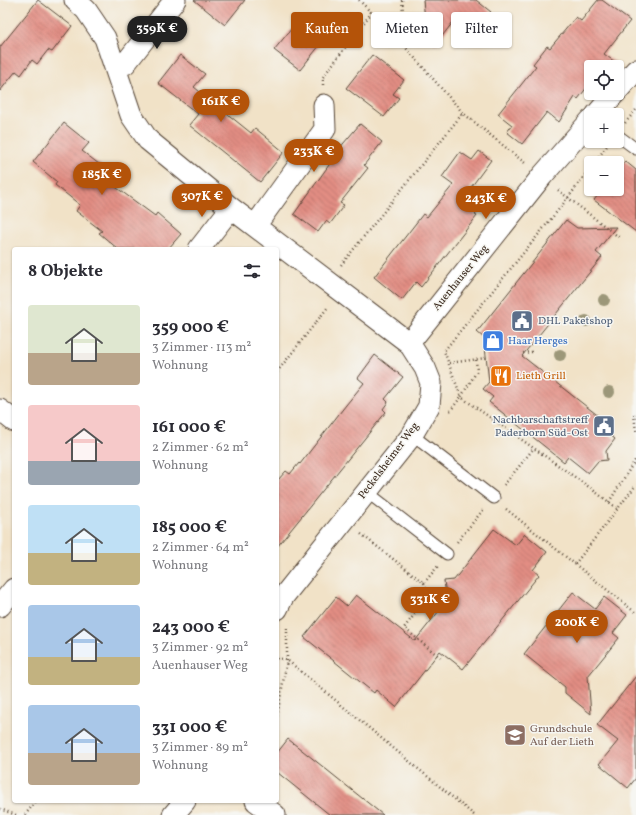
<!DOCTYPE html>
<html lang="de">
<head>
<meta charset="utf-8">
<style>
	:root { --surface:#fff; --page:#f7f7f7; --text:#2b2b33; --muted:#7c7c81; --accent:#b45309 }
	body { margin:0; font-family:Vollkorn,serif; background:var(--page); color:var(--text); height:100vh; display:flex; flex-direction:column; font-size:15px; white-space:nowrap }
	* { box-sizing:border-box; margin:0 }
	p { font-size:13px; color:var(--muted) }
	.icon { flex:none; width:22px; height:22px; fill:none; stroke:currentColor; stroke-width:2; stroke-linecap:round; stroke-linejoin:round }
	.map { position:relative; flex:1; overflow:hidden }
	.sheet { position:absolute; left:12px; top:247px; width:267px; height:556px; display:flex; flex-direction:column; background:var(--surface); border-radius:4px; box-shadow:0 1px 3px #0004 }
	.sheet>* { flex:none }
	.guide { position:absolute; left:291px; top:12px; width:285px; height:36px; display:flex; gap:8px }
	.buttons { position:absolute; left:584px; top:60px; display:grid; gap:8px }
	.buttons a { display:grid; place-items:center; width:40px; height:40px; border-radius:4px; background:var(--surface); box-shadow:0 1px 3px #0004; font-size:20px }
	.price { position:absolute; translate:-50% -34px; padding:0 9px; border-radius:14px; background:var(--accent); color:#fff; font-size:13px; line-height:26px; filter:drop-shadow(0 1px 2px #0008) }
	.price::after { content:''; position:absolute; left:50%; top:24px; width:12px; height:9px; margin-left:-6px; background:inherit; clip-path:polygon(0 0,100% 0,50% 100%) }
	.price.on { background:#222; color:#fff }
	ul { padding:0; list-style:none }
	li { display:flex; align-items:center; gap:12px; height:100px; padding:0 16px }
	li span { display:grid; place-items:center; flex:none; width:112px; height:80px; border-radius:4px; color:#555 }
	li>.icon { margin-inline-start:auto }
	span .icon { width:48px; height:48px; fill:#fffc; stroke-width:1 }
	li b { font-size:17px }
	h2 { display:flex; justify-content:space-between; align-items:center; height:48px; padding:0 16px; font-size:17px }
	.pill { padding:0 14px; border-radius:4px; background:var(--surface); box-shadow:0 1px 3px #0004; font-size:14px; line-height:36px }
	.pill.on { background:var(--accent); color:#fff }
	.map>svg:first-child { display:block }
	.building { fill:url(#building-back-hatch) }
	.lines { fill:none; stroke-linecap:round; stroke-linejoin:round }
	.service-casing { stroke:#564637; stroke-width:13 }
	.minor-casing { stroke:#564637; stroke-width:23 }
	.path { stroke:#564637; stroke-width:2.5; stroke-dasharray:1 3; stroke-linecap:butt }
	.service { stroke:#fff; stroke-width:11 }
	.minor { stroke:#fff; stroke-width:21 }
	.tree { fill:#9c9779 }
	.labels { text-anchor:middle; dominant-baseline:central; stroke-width:3; stroke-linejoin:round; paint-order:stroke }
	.street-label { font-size:11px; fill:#3b2a1e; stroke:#f6f6f2 }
	.service-label { font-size:11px; fill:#4e5e75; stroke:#f6f6f2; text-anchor:start }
	.shop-label { font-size:11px; fill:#366cbe; stroke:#f6f6f2; text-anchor:start }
	.food-label { font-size:11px; fill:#c56008; stroke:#f6f6f2; text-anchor:start }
	.education-label { font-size:11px; fill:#785e54; stroke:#f6f6f2; text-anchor:start }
</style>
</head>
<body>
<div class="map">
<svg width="636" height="815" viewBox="0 0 636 815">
	<defs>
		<pattern id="building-back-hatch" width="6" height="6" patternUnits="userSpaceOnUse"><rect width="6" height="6" fill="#e28d83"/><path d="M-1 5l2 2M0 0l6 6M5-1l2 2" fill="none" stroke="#b8736b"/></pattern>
	</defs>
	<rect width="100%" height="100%" fill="#f6f6f2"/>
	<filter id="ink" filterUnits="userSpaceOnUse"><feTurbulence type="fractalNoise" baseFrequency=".025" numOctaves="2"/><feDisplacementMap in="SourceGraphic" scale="8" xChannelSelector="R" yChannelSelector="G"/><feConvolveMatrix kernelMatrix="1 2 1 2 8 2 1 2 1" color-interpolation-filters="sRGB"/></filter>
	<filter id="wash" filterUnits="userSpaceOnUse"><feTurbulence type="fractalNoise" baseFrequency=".012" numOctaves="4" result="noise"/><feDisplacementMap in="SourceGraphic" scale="16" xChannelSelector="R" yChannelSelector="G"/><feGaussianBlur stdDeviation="0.9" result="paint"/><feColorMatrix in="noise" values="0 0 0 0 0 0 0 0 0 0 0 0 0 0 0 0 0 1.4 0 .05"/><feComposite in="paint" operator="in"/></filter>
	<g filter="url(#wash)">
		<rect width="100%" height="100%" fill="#f1e2c7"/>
		<g id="blocks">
			<path class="building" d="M38,0l34,26 -20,26 -4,-2 -11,14 -5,-4 -11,15 -5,-4 -16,20v-44z
				M194,0h51l-20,25z
				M423,0h53l15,12 -20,25 -18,-15 -17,22 -19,-15 8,-10z
				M598,0h4l28,21 -26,33 18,13h-31v15l-13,17 -3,-2 -16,25 -12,-10 -25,32 -15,-12 5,-7 -14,-11 38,-48 -3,-2 14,-18 3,2 26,-31 5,4z
				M297,22l16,12 -2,4 9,7 -20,25 -26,-20z
				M180,55l25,19 -11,13 57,46 4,-5 29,24 -24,30 -71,-57 9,-11 -40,-31z
				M372,55l32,25 -11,14 6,4 -15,19 -38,-29z
				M64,123l25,20 -7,8 26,20 -6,6 53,39 2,-3 24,21 -13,15h-50l-19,-16 3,-2 -26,-20 4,-6 -25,-20 2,-3 -24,-20z
				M360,124l22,18 -18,23 4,3 -28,35 4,2 -14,19 -4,-3 -8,11 -24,-18 40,-56 -2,-1z
				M479,151l12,9 -25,34 15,13 -6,8 2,1 -56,71 -5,-5 -14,18 -28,-23 49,-63 4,3 26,-32 -11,-8 18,-25 12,8z
				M625,161l11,9v62l-42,-32 9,-11h14v-18z
				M566,220l11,8 39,-1 -20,25 6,5 -80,99 88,69 -5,6 10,8 -9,12 1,9 -9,1 -10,12 -20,-16 -4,5 -75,-60 4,-5 -10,-8 6,-7 -5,-44 -7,-6z
				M375,355l28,22 -18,22 3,3 -5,7 3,3 -109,135v-66l9,-10 4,3 9,-11 1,1 46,-59 18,-22 -6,-5z
				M494,529l22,16 9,-11 22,18 -14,18 6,5 -76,94 -23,-18 -44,56 -20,-17 -2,3 -70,-56 32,-40 11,9 9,-11 59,46 32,-40 -3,-20 10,-1z
				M573,592l22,17 9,-12 23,18 -14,18 6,5 -31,38 3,38 -26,-21v-6l-41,-33z
				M636,676v102l-8,10 -29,-24 19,-23 -21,-16z
				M288,739l39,31 56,45h-53l-47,-38 -6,-5v-19z"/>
		</g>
	</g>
	<g filter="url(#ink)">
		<use href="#blocks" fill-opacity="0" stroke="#564637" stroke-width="1"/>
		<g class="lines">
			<g class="service-casing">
				<path id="service" d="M617,135l19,14
					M412,435l82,63
					M367,492l80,62"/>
			</g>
			<g class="minor-casing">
				<path id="minor" d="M75,0l11,10 19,28 26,77 17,25 83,68 178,135 16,25 6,15 -2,23 -17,29 -129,162 -6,12
					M115,67l10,-3 50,-64
					M617,91l19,-21
					M596,115l19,-22
					M255,226l70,-97 -1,-24
					M199,249l32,-41
					M409,343l133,-167 49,-56
					M0,410l14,11
					M0,606l14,-17
					M256,801l19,14
					M173,815l12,-14"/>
			</g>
			<path class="path" d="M359,0l47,48 57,65 62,50
				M402,0l4,48
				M323,85v-8l49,-65
				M625,123l11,-13
				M594,163l13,-17
				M558,190l62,48
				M341,265l122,-152
				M523,353l9,-1
				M476,360l1,11 -16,26 128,90 29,22
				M449,363l37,-5
				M277,372l51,-65
				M450,411l11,-14 -17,-46 124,-153 23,-31
				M634,414l2,18
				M504,485l30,-37
				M609,502l27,-43
				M506,509l130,104
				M361,534l63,49 14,-17
				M457,542l26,-32
				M575,564l61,-79
				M424,583l4,14 -24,31 38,31
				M277,658l10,2 187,155
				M277,716l10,-56v-33
				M0,809l16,6
				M25,815l11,-14"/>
			<use href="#service" class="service"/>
			<use href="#minor" class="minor"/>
		</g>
		<g class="tree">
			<circle cx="604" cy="300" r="6"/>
			<circle cx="586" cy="321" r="6"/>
			<circle cx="560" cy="355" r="6"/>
			<circle cx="609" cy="392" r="6"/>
		</g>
	</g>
	<defs>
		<g id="civic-square" transform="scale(1.15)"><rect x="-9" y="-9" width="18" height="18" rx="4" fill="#5c6f8a" stroke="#f6f6f2"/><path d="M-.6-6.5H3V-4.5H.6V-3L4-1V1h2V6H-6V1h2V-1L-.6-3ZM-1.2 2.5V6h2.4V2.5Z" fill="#fff"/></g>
		<g id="shop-square" transform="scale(1.15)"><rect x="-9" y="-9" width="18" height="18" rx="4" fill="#3f7fe0" stroke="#f6f6f2"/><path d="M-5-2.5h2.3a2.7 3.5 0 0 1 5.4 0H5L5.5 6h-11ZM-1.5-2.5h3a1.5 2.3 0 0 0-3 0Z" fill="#fff"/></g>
		<g id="restaurant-square" transform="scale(1.15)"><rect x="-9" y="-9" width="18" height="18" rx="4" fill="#e8710a" stroke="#f6f6f2"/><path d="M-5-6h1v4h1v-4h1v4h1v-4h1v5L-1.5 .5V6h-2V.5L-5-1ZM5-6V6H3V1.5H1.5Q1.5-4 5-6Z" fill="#fff"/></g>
		<g id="school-square" transform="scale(1.15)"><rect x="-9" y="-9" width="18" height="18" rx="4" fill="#8d6e63" stroke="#f6f6f2"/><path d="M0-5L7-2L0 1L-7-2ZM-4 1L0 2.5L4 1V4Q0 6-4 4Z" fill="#fff"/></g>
	</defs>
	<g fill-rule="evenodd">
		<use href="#civic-square" x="522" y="321"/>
		<use href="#shop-square" x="493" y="341"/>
		<use href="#restaurant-square" x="501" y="376"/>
		<use href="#civic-square" x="604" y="426"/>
		<use href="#school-square" x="515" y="735"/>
	</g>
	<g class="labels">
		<g class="street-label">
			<text transform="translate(461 278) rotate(-51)">Auenhauser Weg</text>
			<text transform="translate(389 461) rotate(-53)">Peckelsheimer Weg</text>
		</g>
		<g class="service-label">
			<text x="538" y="321">DHL Paketshop</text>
			<text x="588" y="420" text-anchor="end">Nachbarschaftstreff<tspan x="588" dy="13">Paderborn Süd-Ost</tspan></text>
		</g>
		<g class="shop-label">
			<text x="508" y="341">Haar Herges</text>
		</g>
		<g class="food-label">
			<text x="516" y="376">Lieth Grill</text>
		</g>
		<g class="education-label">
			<text x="530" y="729">Grundschule<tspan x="530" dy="13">Auf der Lieth</tspan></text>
		</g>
	</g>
</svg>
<div class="buttons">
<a><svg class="icon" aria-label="locate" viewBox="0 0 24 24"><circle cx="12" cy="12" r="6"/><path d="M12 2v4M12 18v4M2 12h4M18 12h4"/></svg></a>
<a>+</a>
<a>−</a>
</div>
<b class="price on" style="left:157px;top:50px">359K €</b>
<b class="price" style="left:221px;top:123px">161K €</b>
<b class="price" style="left:314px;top:173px">233K €</b>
<b class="price" style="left:102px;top:196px">185K €</b>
<b class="price" style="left:202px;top:218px">307K €</b>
<b class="price" style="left:486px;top:220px">243K €</b>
<b class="price" style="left:430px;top:621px">331K €</b>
<b class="price" style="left:577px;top:644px">200K €</b>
<div class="guide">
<a class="pill on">Kaufen</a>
<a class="pill">Mieten</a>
<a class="pill">Filter</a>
</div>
<section class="sheet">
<h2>8 Objekte<svg class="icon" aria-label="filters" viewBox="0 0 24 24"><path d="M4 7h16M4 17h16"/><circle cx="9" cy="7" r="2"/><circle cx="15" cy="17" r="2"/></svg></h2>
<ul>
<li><span style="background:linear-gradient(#dfe7d0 60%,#b9a48a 0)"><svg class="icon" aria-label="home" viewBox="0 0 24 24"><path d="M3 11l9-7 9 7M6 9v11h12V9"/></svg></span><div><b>359 000 €</b><p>3 Zimmer · 113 m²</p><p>Wohnung</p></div></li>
<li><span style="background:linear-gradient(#f6c9c9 70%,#9aa5b1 0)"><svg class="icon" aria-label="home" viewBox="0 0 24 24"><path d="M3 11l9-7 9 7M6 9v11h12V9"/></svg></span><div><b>161 000 €</b><p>2 Zimmer · 62 m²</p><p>Wohnung</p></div></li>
<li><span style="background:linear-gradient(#bfe0f5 60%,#c2b280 0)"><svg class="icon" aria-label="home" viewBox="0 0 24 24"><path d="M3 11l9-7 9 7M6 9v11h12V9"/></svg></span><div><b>185 000 €</b><p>2 Zimmer · 64 m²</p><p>Wohnung</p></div></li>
<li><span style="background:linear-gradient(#a9c7e8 65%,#c2b280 0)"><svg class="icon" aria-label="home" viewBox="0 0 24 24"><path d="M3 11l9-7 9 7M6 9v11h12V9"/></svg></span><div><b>243 000 €</b><p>3 Zimmer · 92 m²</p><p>Auenhauser Weg</p></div></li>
<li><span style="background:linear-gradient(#a9c7e8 60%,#b9a48a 0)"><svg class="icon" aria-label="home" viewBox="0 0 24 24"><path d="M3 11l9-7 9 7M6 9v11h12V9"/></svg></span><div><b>331 000 €</b><p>3 Zimmer · 89 m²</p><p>Wohnung</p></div></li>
</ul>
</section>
</div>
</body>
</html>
